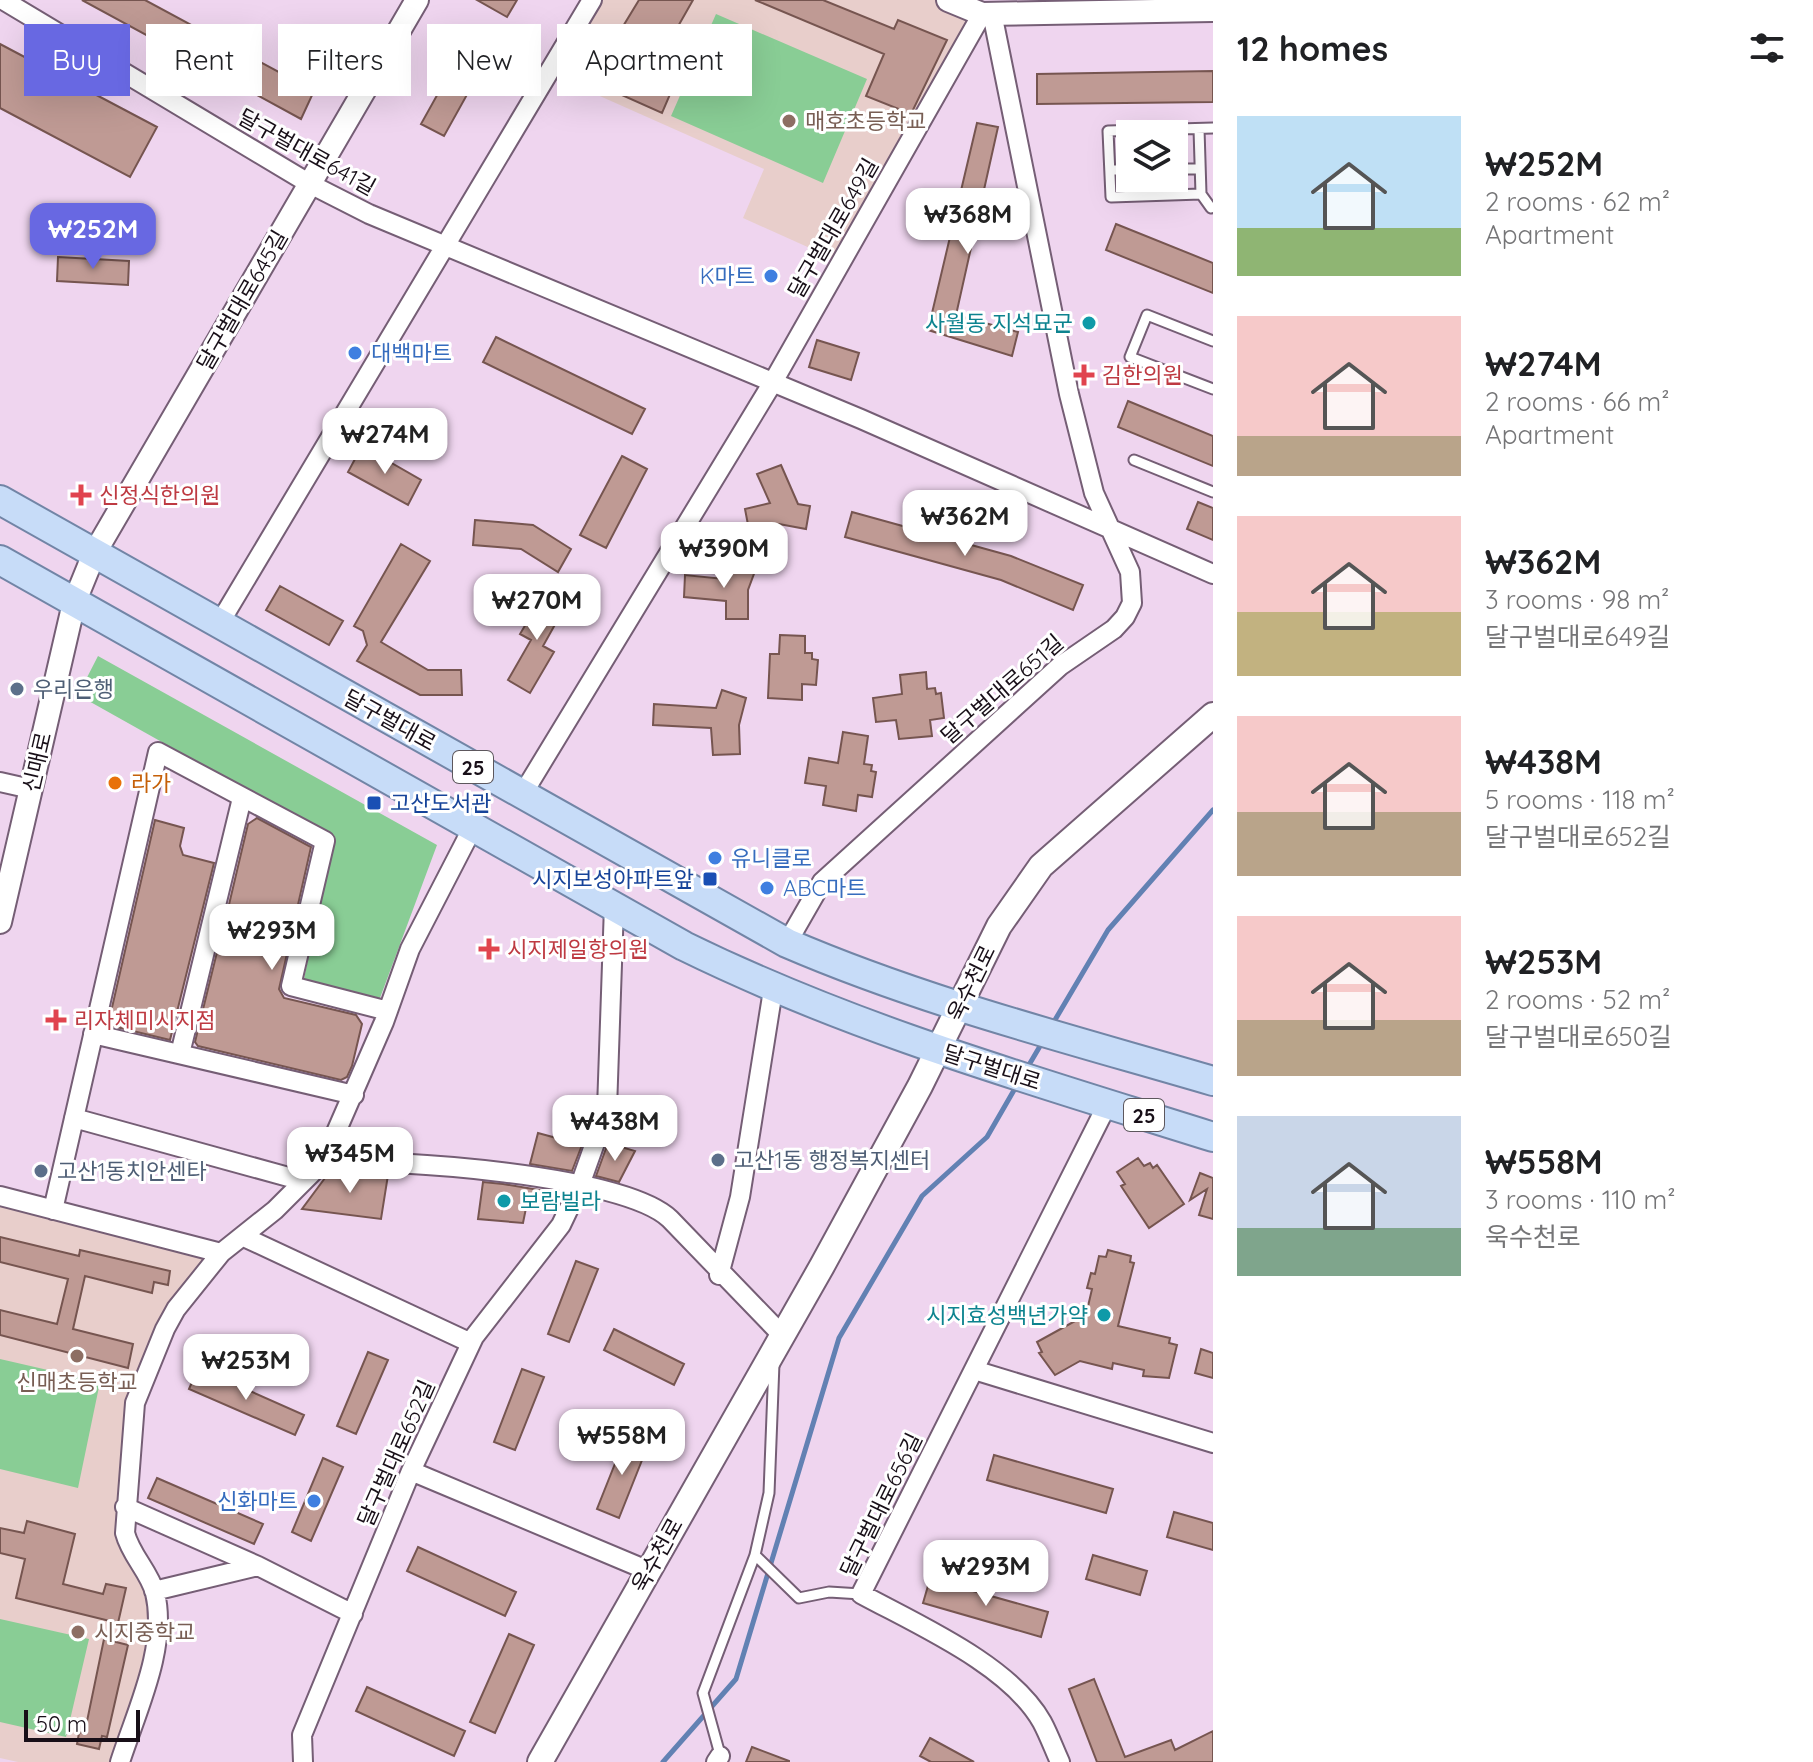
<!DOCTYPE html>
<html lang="en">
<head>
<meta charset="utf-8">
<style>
	:root { --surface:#fff; --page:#f2f2f2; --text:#202124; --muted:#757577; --accent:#6868e2 }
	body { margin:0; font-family:Quicksand,"Noto Sans KR",sans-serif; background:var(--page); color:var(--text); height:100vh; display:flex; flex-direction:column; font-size:30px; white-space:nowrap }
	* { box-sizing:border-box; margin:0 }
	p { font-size:26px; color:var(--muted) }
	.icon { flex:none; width:44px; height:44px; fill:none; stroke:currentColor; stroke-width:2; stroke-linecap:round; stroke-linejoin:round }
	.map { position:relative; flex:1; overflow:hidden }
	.drawer { display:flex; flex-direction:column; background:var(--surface); width:600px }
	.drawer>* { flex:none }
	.guide { position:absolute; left:24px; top:24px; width:760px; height:72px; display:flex; gap:16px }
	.fabs { position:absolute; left:1116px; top:120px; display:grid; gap:16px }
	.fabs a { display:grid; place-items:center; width:72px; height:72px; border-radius:0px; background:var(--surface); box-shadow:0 8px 32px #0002; font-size:40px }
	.scale { position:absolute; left:24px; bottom:20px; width:116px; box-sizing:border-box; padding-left:8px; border:4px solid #180f18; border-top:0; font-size:22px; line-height:28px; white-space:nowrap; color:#180f18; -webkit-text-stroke:6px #fff; paint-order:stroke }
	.price { position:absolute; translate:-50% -68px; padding:0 18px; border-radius:16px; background:#fff; color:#222; font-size:26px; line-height:52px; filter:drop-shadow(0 2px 4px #0008) }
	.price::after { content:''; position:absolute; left:50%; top:48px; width:24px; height:18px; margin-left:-12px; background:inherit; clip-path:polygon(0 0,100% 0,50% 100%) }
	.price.active { background:var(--accent); color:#fff }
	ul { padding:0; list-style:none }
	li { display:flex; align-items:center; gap:24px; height:200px; padding:0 24px }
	li span { display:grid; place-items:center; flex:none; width:224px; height:160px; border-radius:0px; color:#555 }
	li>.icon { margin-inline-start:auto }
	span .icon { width:96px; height:96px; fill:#fffc; stroke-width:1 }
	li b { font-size:34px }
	h2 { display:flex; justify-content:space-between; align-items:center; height:96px; padding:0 24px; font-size:34px }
	.tag { padding:0 28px; border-radius:0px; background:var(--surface); box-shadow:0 8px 32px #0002; font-size:28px; line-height:72px }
	.tag.active { background:var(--accent); color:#fff }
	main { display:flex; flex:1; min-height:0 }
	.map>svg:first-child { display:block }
	.education { fill:#e8cecb }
	.green { fill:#89cd95 }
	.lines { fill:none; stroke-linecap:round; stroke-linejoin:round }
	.stream { stroke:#6281b3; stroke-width:5 }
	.building { fill:#bf9a94; stroke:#765550; stroke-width:2 }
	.service-casing { stroke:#755e75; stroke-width:13 }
	.minor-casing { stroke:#755e75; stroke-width:22 }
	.tertiary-casing { stroke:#755e75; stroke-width:26 }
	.secondary-casing { stroke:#755e75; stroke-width:28 }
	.primary-casing { stroke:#7285a6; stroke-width:32 }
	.service { stroke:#fff; stroke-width:9 }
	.minor { stroke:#fff; stroke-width:18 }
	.tertiary { stroke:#fff; stroke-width:22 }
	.secondary { stroke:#fff; stroke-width:24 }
	.primary { stroke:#c7dcf8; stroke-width:28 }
	.education-dot { fill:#8d6e63; stroke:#fff; stroke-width:3 }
	.shop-dot { fill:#3f7fe0; stroke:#fff; stroke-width:3 }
	.culture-dot { fill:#0f9aa8; stroke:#fff; stroke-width:3 }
	.health-dot { fill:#e0444e; stroke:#fff; stroke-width:3 }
	.service-dot { fill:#5c6f8a; stroke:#fff; stroke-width:3 }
	.food-dot { fill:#e8710a; stroke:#fff; stroke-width:3 }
	.transit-dot { fill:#1a4fb4; stroke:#fff; stroke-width:3 }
	.labels { text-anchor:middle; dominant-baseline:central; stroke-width:6; stroke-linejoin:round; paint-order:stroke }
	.shield { fill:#fff; stroke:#5d575d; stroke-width:2 }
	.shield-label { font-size:20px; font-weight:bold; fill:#180f18 }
	.education-label { font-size:22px; fill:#785e54; stroke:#fff; text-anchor:start }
	.street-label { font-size:22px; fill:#180f18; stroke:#fff }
	.shop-label { font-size:22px; fill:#366cbe; stroke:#fff; text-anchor:start }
	.culture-label { font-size:22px; fill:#0d838f; stroke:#fff; text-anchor:end }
	.health-label { font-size:22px; fill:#be3a42; stroke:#fff; text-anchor:start }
	.service-label { font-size:22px; fill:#4e5e75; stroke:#fff; text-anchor:start }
	.food-label { font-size:22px; fill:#c56008; stroke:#fff; text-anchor:start }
	.transit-label { font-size:22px; fill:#164399; stroke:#fff; text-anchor:start }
</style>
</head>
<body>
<main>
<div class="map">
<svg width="1213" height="1762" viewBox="0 0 1213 1762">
	<rect width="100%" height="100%" fill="#efd5ef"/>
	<path class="education" d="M592,0h358l32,14 -141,248 -98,-44 21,-49 -216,-96z
		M0,1195l221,58 -27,31 -52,98 -18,132 33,94 -37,154h-102l-18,-4z"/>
	<path class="green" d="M716,14l151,65 -44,104 -152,-67z
		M98,656l339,189 -57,153 -76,-19 29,-141 -255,-143z
		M0,1359l100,23 -22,106 -78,-19z
		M0,1619l89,20 -23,98 -66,-15z"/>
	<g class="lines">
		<path class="stream" d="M1052,1025l56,-95 105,-120
			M1026,1070l17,-29
			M663,1762l73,-83 103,-341 83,-142 65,-59 30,-52"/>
	</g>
	<path class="building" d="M82,0h63l169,91 -13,28z
		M477,0h40l-10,17z
		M639,0h54l-29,51 -14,-7 -15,32 36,16 -9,21 -76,-34 10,-20 27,12 16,-33 -17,-10z
		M755,0h68l71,29 4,-9 49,20 -36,74 -45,-18 18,-42z
		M470,36l23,12 -49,88 -23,-12z
		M0,44l157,83 -27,50 -130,-69z
		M1213,71v31l-176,2v-30z
		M977,123l21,4 -42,188 62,17 -6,24 -84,-26z
		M1116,224l97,39v30l-107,-43z
		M58,257l71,4 -1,24 -71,-4z
		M496,337l149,72 -13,25 -149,-72z
		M817,340l42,13 -8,27 -42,-13z
		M1128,401l85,35v30l-95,-39z
		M362,446l59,34 -13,25 -60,-33z
		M622,456l25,13 -41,79 -26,-13z
		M781,465l17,39 12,2 -4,23 -27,-5 -30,6 -4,-21 25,-6 -13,-29z
		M1198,502l15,6v32l-26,-11z
		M852,512l159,44 72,29 -10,25 -72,-30 -156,-43z
		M475,520l58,5 38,24 -13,23 -37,-23 -48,-4z
		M401,544l29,17 -49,81 47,28h33l1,25h-42l-63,-34 10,-16 -4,-14 -9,-5z
		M731,562l24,9 -7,19v29h-22v-18l-42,-4 1,-22 39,4z
		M280,586l63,35 -14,24 -63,-35z
		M546,590l21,13 -24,43 11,6 -24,41 -22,-13 23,-40 -11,-6z
		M780,635l25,1v17h7v6l6,1 -2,25 -14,-1v16l-34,-2 2,-44h9z
		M926,672l1,17 8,-1 1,6 5,-1 3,25 -14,2 2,16 -33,3 -3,-19 -20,2 -3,-24 29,-4 -2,-19z
		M722,690l24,8 -7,27 1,29 -27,1 -2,-27 -58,-3 1,-21 62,4z
		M843,732l25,4 -4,28 8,1 -1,6 5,1 -4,25 -14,-2 -2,16 -33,-6 3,-19 -21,-3 4,-25 29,5z
		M257,818l54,29 -32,142 5,9 72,17 6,9 -10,42 -5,11 -6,3 -143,-34 -3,-4 24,-98 42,11 7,-32 -41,-10 21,-89z
		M155,820l29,8 -4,18 3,9 31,8 -44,177 -62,-15z
		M538,1133l44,12 -10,26 -42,-7z
		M608,1143l27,8 -16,31 -23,-6z
		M1138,1158l6,8 6,-3 3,5 4,-3 27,39 -35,24 -28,-42 4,-2 -8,-12z
		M1200,1173l13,5v41l-14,-4 8,-26 -17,11z
		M328,1174l60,1 -7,44 -79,-10z
		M483,1182l20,2 60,10 -9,18 -28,-4 -3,15 -45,-4z
		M0,1237l79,19 1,-6 90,21 -2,14 -14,-3 -2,11 -67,-17 -12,53 60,15 -5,24 -128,-33v-25l57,14 11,-45 -68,-17z
		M1108,1250l23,6 -1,6 4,1 -16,63 52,12 -1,5 8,2 -8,33 -26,-2 1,-6 -31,-7 -1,6 -32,-8 -25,14 -16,-22 3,-1 -5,-10 49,-27 6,-26 -5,-1 4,-15 4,1 4,-18 7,1z
		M576,1261l22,8 -29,73 -21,-8z
		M614,1329l70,35 -10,21 -70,-35z
		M1201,1349l12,4v25l-18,-5z
		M368,1352l20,8 -32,74 -19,-8z
		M198,1368l106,47 -9,20 -106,-46z
		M522,1369l22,8 -29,73 -21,-8z
		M626,1436l22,9 -29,73 -22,-9z
		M994,1455l119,34 -7,24 -119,-33z
		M323,1458l20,9 -32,74 -19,-9z
		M157,1478l106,46 -9,20 -106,-46z
		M1174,1512l39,11v27l-46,-13z
		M27,1521l48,13 -12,50 40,10 3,-10 20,4 -8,35 -102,-25 9,-39 -25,-6v-25l24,5z
		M418,1547l98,45 -11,24 -98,-45z
		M1093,1555l54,16 -7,24 -54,-16z
		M930,1579l118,33 -7,25 -118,-34z
		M509,1634l25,11 -39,88 -25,-11z
		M104,1639l24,6 -21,92 -5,-1 -3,13 -22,-5 2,-11 6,-2z
		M1094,1679l31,78 46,-17 4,10 38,-19v31h-116l-28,-73z
		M367,1687l98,44 -11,25 -98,-45z
		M930,1738l44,24h-43l-11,-6z
		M752,1747l37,14v1h-43z"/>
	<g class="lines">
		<g class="service-casing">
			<path id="service" d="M1199,129l2,65 10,14
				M1174,169h26
				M1110,170h20
				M1201,194l-90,3 -3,-66 105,-3
				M1213,341l-66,-26 -17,42 83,32
				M1134,460l79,32
				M755,1555l44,43 30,-6 32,2
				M721,1758l-18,-65 52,-138 14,-62 5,-130"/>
		</g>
		<g class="minor-casing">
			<path id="minor" d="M3,0l307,184 59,30 492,205 352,155
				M219,624l373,-624
				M0,782l31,7
				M522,795l251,-413 209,-368
				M787,943l35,-61 238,-216 54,-37 11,-12 7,-14 -2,-31 -36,-79 -25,-99 -77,-381
				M93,1034l261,61
				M180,1054l62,-256
				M74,1118l229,63
				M323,1162c69,-3 300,12 347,57l111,115
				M0,1196l221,57
				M53,1210l105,-458 167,89 -34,145 97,25
				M244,1237l227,106
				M719,1275l21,-78 33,-207
				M974,1370l239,73
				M411,1471l238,100
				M125,1507l133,59
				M154,1591l104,-25 95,48
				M120,1762c16,-50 48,-115 35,-169 -6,-22 -24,-37 -30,-60l10,-130 30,-74 11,-20 45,-56 54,-43 48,-48 61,-140 26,-73 63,-122
				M303,1762l-1,-27 109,-264 63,-134 87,-112 19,-40 27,-76 7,-203
				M716,1762l4,-6
				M1060,1762c-6,-13 -11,-27 -18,-40 -32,-57 -124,-97 -181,-128l246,-489"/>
		</g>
		<g class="tertiary-casing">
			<path id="tertiary" d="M948,0l34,14 231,-4
				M0,922l74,-319 20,-49 323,-554"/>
		</g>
		<g class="secondary-casing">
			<path id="secondary" d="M540,1762l282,-496 98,-180 79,-160 42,-60 172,-151"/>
		</g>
		<g class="primary-casing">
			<path id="primary" d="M0,500l787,443c137,59 283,96 426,138
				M0,560l684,386c171,84 348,134 529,191"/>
		</g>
		<use href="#service" class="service"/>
		<use href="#minor" class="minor"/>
		<use href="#tertiary" class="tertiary"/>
		<use href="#secondary" class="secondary"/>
		<use href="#primary" class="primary"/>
	</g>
	<g class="education-dot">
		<circle cx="789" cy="121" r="8"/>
		<circle cx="77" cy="1356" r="8"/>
		<circle cx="78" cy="1632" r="8"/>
	</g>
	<g class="shop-dot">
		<circle cx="771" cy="276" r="8"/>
		<circle cx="355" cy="353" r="8"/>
		<circle cx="715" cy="858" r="8"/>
		<circle cx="767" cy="888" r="8"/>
		<circle cx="314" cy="1501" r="8"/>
	</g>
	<g class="culture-dot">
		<circle cx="1089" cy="323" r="8"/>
		<circle cx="504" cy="1201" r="8"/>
		<circle cx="1104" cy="1315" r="8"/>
	</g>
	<g class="health-dot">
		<path d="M1080 363h8v8h8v8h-8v8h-8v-8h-8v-8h8z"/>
		<path d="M77 483h8v8h8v8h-8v8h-8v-8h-8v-8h8z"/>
		<path d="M485 937h8v8h8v8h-8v8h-8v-8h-8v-8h8z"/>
		<path d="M52 1008h8v8h8v8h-8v8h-8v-8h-8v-8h8z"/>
	</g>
	<g class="service-dot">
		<circle cx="17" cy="689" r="8"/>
		<circle cx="718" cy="1160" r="8"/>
		<circle cx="41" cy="1171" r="8"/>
	</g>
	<circle class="food-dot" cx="115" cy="783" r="8"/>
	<g class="transit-dot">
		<rect x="366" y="795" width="16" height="16" rx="4"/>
		<rect x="702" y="871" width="16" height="16" rx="4"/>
	</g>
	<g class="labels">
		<g class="shield">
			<rect x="453" y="751" width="40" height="32" rx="6"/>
			<rect x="1124" y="1099" width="40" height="32" rx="6"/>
		</g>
		<g class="shield-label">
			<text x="473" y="767">25</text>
			<text x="1144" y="1115">25</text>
		</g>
		<g class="education-label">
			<text x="805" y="121">매호초등학교</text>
			<text x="77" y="1382" text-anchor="middle">신매초등학교</text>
			<text x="94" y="1632">시지중학교</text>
		</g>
		<g class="street-label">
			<text transform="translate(307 152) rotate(29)">달구벌대로641길</text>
			<text transform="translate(833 228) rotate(-60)">달구벌대로649길</text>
			<text transform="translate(242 300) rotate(-60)">달구벌대로645길</text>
			<text transform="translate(1002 689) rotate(-41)">달구벌대로651길</text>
			<text transform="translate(390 720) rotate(29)">달구벌대로</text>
			<text transform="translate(37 762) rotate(-77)">신매로</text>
			<text transform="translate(971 983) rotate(-64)">욱수천로</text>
			<text transform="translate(992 1067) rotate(18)">달구벌대로</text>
			<text transform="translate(396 1453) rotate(-66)">달구벌대로652길</text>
			<text transform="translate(881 1505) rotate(-64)">달구벌대로656길</text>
			<text transform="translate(657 1555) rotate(-61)">욱수천로</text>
		</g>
		<g class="shop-label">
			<text x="755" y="276" text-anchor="end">K마트</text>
			<text x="371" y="353">대백마트</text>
			<text x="731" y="858">유니클로</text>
			<text x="783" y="888">ABC마트</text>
			<text x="298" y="1501" text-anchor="end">신화마트</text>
		</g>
		<g class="culture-label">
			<text x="1073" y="323">사월동 지석묘군</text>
			<text x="520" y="1201" text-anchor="start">보람빌라</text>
			<text x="1088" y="1315">시지효성백년가약</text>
		</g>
		<g class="health-label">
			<text x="1102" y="375">김한의원</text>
			<text x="99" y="495">신정식한의원</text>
			<text x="507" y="949">시지제일항의원</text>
			<text x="74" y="1020">리자체미시지점</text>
		</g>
		<g class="service-label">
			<text x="33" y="689">우리은행</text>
			<text x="734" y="1160">고산1동 행정복지센터</text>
			<text x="57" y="1171">고산1동치안센타</text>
		</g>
		<g class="food-label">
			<text x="131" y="783">라가</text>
		</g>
		<g class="transit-label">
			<text x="390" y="803">고산도서관</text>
			<text x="694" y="879" text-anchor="end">시지보성아파트앞</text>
		</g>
	</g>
</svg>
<div class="fabs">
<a><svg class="icon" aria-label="layers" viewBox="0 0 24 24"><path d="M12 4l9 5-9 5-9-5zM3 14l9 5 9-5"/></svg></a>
</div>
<div class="scale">50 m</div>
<b class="price" style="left:968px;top:256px">₩368M</b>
<b class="price active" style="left:93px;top:271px">₩252M</b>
<b class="price" style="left:385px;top:476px">₩274M</b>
<b class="price" style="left:965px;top:558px">₩362M</b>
<b class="price" style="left:724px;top:590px">₩390M</b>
<b class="price" style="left:537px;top:642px">₩270M</b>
<b class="price" style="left:272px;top:972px">₩293M</b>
<b class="price" style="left:615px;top:1163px">₩438M</b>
<b class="price" style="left:350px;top:1195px">₩345M</b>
<b class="price" style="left:246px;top:1402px">₩253M</b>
<b class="price" style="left:622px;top:1477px">₩558M</b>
<b class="price" style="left:986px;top:1608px">₩293M</b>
<div class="guide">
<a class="tag active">Buy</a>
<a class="tag">Rent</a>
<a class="tag">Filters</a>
<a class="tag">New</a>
<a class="tag">Apartment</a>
</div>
</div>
<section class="drawer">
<h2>12 homes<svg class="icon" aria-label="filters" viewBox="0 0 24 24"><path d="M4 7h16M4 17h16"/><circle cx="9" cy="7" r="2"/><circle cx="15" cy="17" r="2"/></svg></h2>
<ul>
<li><span style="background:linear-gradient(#bfe0f5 70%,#8fb573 0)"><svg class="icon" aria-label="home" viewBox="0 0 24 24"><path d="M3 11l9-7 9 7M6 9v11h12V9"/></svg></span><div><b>₩252M</b><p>2 rooms · 62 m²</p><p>Apartment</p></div></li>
<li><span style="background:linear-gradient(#f6c9c9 75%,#b9a48a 0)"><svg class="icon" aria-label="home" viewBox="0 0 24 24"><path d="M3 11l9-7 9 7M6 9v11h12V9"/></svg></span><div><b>₩274M</b><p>2 rooms · 66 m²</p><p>Apartment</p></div></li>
<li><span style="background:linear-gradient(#f6c9c9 60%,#c2b280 0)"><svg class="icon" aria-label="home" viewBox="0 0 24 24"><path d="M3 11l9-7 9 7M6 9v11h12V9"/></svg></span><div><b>₩362M</b><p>3 rooms · 98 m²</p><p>달구벌대로649길</p></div></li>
<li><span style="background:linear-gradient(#f6c9c9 60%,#b9a48a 0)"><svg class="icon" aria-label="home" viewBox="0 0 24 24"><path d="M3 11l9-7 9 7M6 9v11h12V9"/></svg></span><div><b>₩438M</b><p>5 rooms · 118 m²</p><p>달구벌대로652길</p></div></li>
<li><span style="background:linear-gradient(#f6c9c9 65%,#b9a48a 0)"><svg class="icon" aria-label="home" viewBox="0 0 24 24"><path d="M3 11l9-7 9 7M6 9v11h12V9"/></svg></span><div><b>₩253M</b><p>2 rooms · 52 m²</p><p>달구벌대로650길</p></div></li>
<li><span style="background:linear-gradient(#c9d6e8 70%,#7fa58c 0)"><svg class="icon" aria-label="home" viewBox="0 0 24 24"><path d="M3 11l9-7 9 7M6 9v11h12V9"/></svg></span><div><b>₩558M</b><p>3 rooms · 110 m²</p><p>욱수천로</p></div></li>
</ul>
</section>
</main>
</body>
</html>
